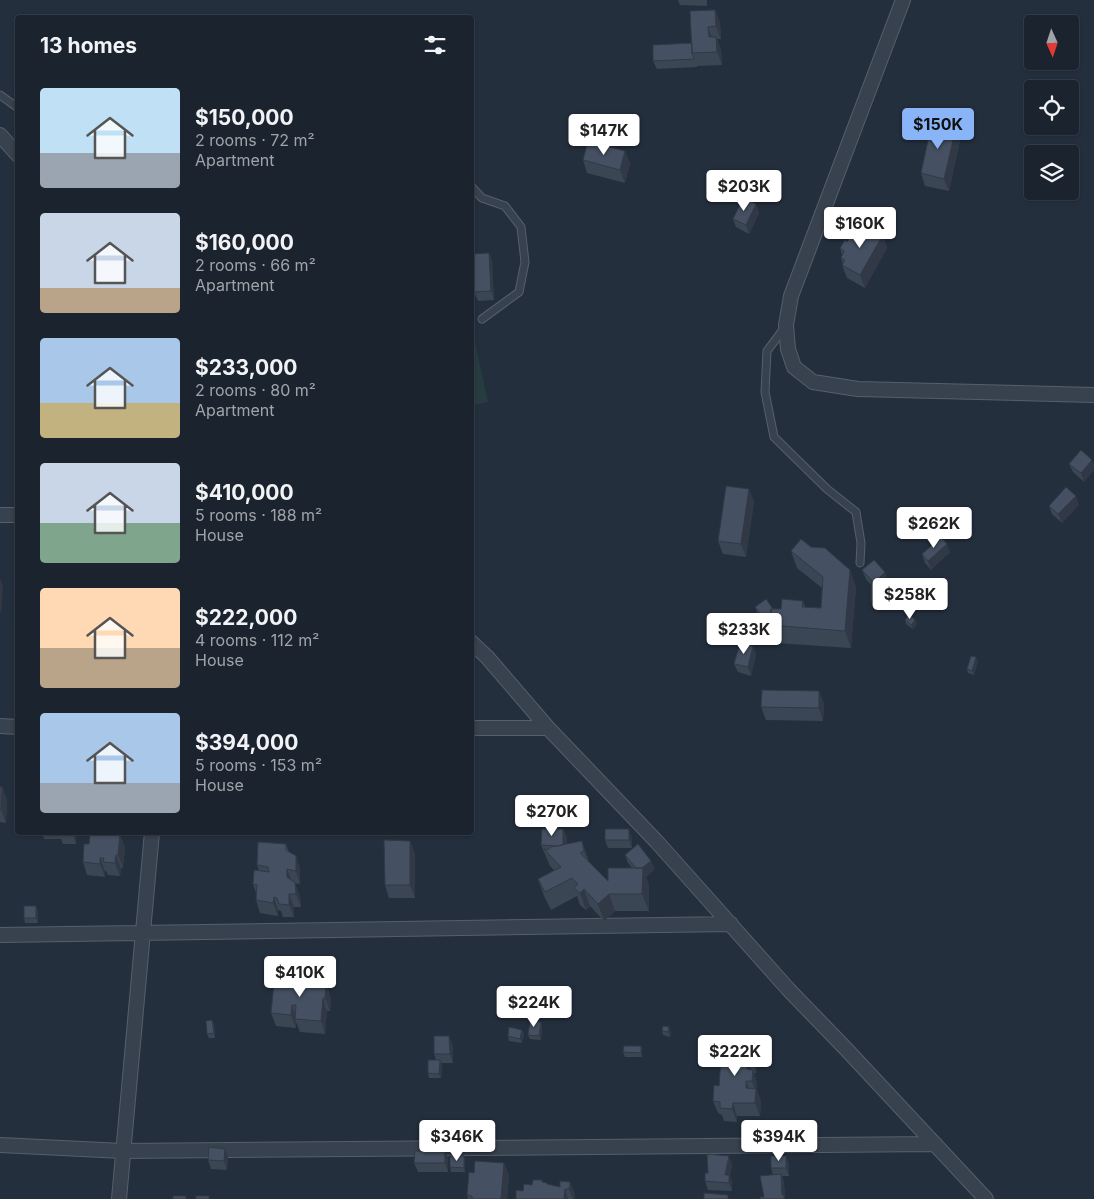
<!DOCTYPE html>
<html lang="en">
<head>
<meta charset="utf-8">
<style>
	:root { --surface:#1b232e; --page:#242b36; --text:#f1f3f6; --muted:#a0a4aa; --line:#39404a; --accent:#8ab4f8 }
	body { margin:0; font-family:Inter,sans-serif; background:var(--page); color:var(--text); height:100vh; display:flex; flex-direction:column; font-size:19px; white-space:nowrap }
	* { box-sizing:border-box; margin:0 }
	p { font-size:16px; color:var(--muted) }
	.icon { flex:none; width:28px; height:28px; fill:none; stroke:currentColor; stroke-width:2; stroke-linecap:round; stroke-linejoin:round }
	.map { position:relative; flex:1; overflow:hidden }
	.panel { position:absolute; left:15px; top:15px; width:459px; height:820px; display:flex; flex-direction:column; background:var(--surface); border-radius:5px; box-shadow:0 1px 4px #0004,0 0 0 1px var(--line) }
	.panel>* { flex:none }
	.needle { width:32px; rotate:177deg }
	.tools { position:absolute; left:1024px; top:15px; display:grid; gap:10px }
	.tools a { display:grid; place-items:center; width:55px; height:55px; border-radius:5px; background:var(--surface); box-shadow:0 1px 4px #0004,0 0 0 1px var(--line); font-size:25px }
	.price { position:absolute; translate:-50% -42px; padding:0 11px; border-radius:5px; background:#fff; color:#222; font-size:16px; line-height:32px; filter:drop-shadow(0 1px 2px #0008) }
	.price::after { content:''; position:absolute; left:50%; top:30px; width:15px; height:11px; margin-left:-8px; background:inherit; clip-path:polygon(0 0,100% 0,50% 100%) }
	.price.on { background:var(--accent); color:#111 }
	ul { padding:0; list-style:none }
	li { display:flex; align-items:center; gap:15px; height:125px; padding:0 25px }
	li span { display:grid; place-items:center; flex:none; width:140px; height:100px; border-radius:5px; color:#555 }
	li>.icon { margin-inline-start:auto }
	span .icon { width:60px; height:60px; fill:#fffc; stroke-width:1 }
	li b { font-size:21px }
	h2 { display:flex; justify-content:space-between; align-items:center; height:60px; padding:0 25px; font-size:21px }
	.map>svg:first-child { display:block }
	.green { fill:#263c3f }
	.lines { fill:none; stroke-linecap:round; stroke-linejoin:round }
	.lane-casing { stroke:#565f6c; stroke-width:9 }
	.street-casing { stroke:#565f6c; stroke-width:16 }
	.lane { stroke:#38414e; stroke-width:7 }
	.street { stroke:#38414e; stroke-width:14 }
	.wall { fill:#3b4654 }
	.shaded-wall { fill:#303945 }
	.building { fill:#455162; stroke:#303945 }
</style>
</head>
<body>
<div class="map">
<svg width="1094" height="1199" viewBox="0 0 1094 1199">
	<rect width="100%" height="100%" fill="#242f3e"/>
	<path class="green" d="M474,338l14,64 -17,4v-67z"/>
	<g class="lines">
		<g class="lane-casing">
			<path id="lane" d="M0,95l18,13
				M471,186l11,12 23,8 16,21 4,35 -6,30 -37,27
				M785,327l-18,24 -2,41 9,45 53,52 29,23 5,31 -1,20"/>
		</g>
		<g class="street-casing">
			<path id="street" d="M903,0l-112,296 -5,29 2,24 6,18 19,15 45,7 236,6
				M0,135l18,20
				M0,515h18
				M471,642l16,15 61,71 109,114 131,147 59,61 139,149
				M0,726l18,1
				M471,728h77
				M0,935l731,-11
				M0,1145l123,6 812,-7
				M119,1199l33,-367"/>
		</g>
		<use href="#lane" class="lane"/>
		<use href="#street" class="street"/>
	</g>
	<path class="wall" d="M678,0h29v6l-27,-1z
		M715,10l5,13 1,16h-4l4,11 1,15 -25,1v1l-40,2 -4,-8 39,-18z
		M960,140l-11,51 -24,-5 -4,-13z
		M625,151l5,13 -5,19 -38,-10 -4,-13z
		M756,204l3,9 -10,21 -13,-7 -3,-8z
		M867,233l16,2 4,13 -22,40 -18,-10 -5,-13 1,-1 -2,-6 1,-3 -2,-7 7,-6z
		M489,253l3,8 2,39 -16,1 -4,-9z
		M1081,450l3,32 -11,-10 -4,-8z
		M749,489l5,13 -8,55 -23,-3 -5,-13z
		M1079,505l-17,18 -10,-9 -3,-8z
		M791,551l65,36 -5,61 -75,-5 -6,-18 -6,5 -5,-6 -3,-8 2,-1 -3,-8 26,2 22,-8 2,6 16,1 1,-20 -25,-20z
		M950,552l-19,18 -6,-7 -3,-9z
		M862,570l26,11 -5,5 3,7 -1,17h-11l-3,-9v-16l-5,-6z
		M905,620h10l2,4 -4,5 -7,-5z
		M753,646l3,9 -5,21 -13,-4 -4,-8z
		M978,661l-4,14 -6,-2 -1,-4z
		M819,691l5,13 -1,17 -57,-1 -5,-13z
		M0,787h2l5,13 -1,23 -6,-1z
		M563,829l4,9v6l15,-3 7,21 19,19 24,-13 -4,-5 -3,-8 30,14 -9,8 3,9v25h-34l-11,10 -14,-15 -4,4 -6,-5 -3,-9 -26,14 -7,-14 -6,-17 16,-9 -4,-4 -9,-21z
		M42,832h34v12h-13l-2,-5h-17z
		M632,838v10h-24l-3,-8z
		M410,841l5,13v44h-26l-4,-13z
		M286,844l3,8 7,4 4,13v15l-6,-1 6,13 1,11h-7v10h-11l-2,-6 -3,-1v6l-18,-3 -4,-13v-7l-3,-9 6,-13 -2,-6z
		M125,847l-2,21h-2l-1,8 -12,-1 -2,-4h-1v6l-18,-2 -4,-13z
		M38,911v12h-13l-1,-5z
		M283,983h20l26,4v5l2,7 -1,12h-3l-2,23 -25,-2 -4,-10v6l-20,-2 -5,-13z
		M212,1020l2,5 1,13h-6l-2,-4z
		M541,1022l1,5 -1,13 -11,-1 -2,-4z
		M522,1030l2,4 -2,9 -13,-2 -1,-5z
		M662,1031l9,1 -1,5 -7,-2z
		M453,1045v18h-12l1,2 -1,13h-12l-1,-5 8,-13 -2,-6z
		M641,1046l1,5v6h-17l-2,-5z
		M722,1047l36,9 -2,17h-2l3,10v7l4,11 -1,15h-23v6l-13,-1 -2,-6 -4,-2 -5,-12 6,-15z
		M228,1157l-1,13 -16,-1 -3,-9z
		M448,1159v13h-30l-4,-9z
		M465,1160v12h-14l-1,-5z
		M504,1163l5,13 -2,23h-39l-1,-4z
		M732,1164l-2,12 2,7v8l-24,-1 -3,-9 3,-8z
		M789,1164v12h-7l2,6 1,17h-25l4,-2 9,-22 -2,-7z
		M542,1180l1,2 5,3 12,2 10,-5 5,13 -1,4h-58l7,-8 9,-6z"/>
	<path class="shaded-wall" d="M715,10l5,13 1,16 -5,-13z
		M708,27l5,13 -4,-3z
		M716,37l5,13 1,15 -5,-13z
		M956,128l4,12 -11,51 -5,-12z
		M625,151l5,13 -5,19 -5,-13z
		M756,204l3,9 -10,21 -3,-9z
		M883,235l4,13 -22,40 -5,-13z
		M489,253l3,8 2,39 -3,-9z
		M1092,460l2,4v6l-10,12 -3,-9z
		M749,489l5,13 -8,55 -5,-13z
		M1076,496l3,9 -17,18 -4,-9z
		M947,544l3,8 -19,18 -3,-9z
		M850,570l6,17 -5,61 -6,-17z
		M885,572l3,9 -5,5 3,7 -1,17 -3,-9 -1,-13 -5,-7z
		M0,578l3,8 -2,27 -1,-2z
		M775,611l3,8 -14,11 -3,-9z
		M915,620l2,4 -4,5 -2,-4z
		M753,646l3,9 -5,21 -3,-9z
		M976,657l2,4 -4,14 -2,-4z
		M819,691l5,13 -1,17 -4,-13z
		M2,787l5,13 -1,23 -5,-13z
		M563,829l4,9 -1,17 -3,-9z
		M629,829l3,9v10l-3,-8z
		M73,832h3v12l-3,-9z
		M120,834l5,13 -2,21 -5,-13z
		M410,841l5,13v44l-5,-13z
		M582,841l6,17 3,10 -7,-17z
		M116,855l5,13 -1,8 -5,-13z
		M296,856l4,13v15l-4,-13z
		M100,858l5,13v6l-5,-13z
		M651,861l4,8 -9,8 3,9v25l-7,-17 -4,-22z
		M287,869l5,13 -5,-5z
		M295,883l5,13 1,11 -5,-13z
		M584,889l6,17 -4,4 -6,-17z
		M289,894l5,13v10l-5,-12z
		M609,894l6,17 -11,10 -6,-17z
		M274,897l4,13v6l-5,-13z
		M36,906l2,5v12l-2,-5z
		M324,974l5,13v5l2,7 -1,12 -5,-13 -2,-12z
		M323,998l4,13 -2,23 -4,-13z
		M292,1005l4,13 -1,1 1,3v6l-5,-13z
		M212,1020l2,5 1,13 -1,-5z
		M541,1022l1,5 -1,13 -2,-4z
		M669,1027l2,5 -1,5 -2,-5z
		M522,1030l2,4 -2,9 -2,-4z
		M449,1036l4,9v18l-3,-9z
		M753,1043l5,13 -2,17 -4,-12z
		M641,1046l1,5v6l-1,-4z
		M440,1060l2,5 -1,13 -2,-4z
		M748,1060l4,13v9l-5,-13z
		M753,1070l4,13v7l4,11 -1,15 -5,-13 1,-10 -4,-12z
		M746,1081l5,13 -5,-6z
		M733,1103l4,13v6l-5,-13z
		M225,1149l3,8 -1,13 -3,-9z
		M445,1151l3,8v13l-3,-9z
		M464,1156l1,4v12l-1,-4z
		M729,1156l3,8 -2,12 2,7v8l-3,-8v-4l-1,4 -3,-8z
		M786,1156l3,8v12l-3,-8z
		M504,1163l5,13 -2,23h-6z
		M781,1174l3,8 1,17h-1l-2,-4z
		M570,1182l5,13 -1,4h-1l-4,-10z
		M565,1189l3,10h-4z"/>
	<path class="building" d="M715,10l1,16 -8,1 1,10h7l1,15 -25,1 -2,-42z
		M692,43v10l2,6 -41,2v-16z
		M932,122l24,6 -12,51 -23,-6z
		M588,141l37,10 -5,19 -37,-10z
		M743,198l13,6 -10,21 -13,-6z
		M856,226l11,7 2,-5 14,7 -23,40 -18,-10 3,-5 -4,-2 3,-7 -4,-3 5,-8 2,2z
		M489,253l2,38 -17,1 -2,-38z
		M1081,450l11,10 -11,13 -12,-9z
		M726,486l23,3 -8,55 -23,-3z
		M1066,487l10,9 -18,18 -9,-8z
		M941,537l6,7 -19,17 -6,-7z
		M801,539l10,8 14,1 25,22 -5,61 -75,-6 1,-16h10l1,-10 21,2 -1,6 19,1 2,-31 -32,-26z
		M874,560l11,12 -9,9h2v3h4v17h-11v-17l3,-1 -12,-13z
		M766,599l7,10h-2v5l-10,7 -5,-5 4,-3 -5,-6z
		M909,614l6,6 -4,5 -6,-5z
		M740,643l13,3 -5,21 -14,-3z
		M971,656l5,1 -4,14 -5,-2z
		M762,690l57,1v17l-58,-1z
		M0,787h2l-1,23h-1z
		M542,829h21v16l-6,1 -16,-1z
		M605,829h24v11h-24z
		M60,832h13v3h-13z
		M90,833l30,1 -2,21h-2l-1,8 -12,-1 1,-4h-4v6l-17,-2 1,-18h5z
		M384,840l26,1v44h-25z
		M582,841l2,10 -4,2 28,28v-13h35l-1,26h-33l-11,10 -14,-15 -4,4 -6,-5 4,-4 -6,-6 -27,14 -7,-13 23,-12 -17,-18 4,1 3,-3z
		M258,842l28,2v6l10,6v15l-9,-2v8l8,6 1,11h-7v11l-10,-1 -2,-6 -3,-1 -1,6 -17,-3 1,-15 -4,-1 1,-14 15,2 -1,-5 -11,-2z
		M638,844l13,17 -9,7h-6l-11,-13z
		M24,906h12v12h-12z
		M310,973l14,1 -1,12h3l-1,12h-2l-2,23 -26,-2 1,-14h-4l-1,10 -20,-2 3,-30h9v-2l7,1 1,-5 10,1v5h8z
		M212,1020l2,13 -7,1 -1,-13z
		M530,1021l11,1 -2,14 -11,-1z
		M663,1026l6,1 -1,5 -6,-1z
		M509,1027l13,3 -2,9 -12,-3z
		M434,1036h15l1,18h-16z
		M738,1042l15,1 -1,18 -4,-1 -1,9 6,1 -1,11h-6v7l10,1 -1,14h-22l-1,6 -12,-1v-6l-7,-1 1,-16 5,1 3,-39 16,2z
		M624,1046h17v7l-18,-1z
		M428,1060h12l-1,14 -11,-1z
		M209,1147l16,2 -1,12 -16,-1z
		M415,1151h30v12h-31z
		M707,1154l22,2 -4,19h4v8l-24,-2v-8h3z
		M450,1156h14v12l-14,-1z
		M771,1156h15v12h-15z
		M475,1161l29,2 -3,36h-29v-3l-5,-1 2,-23 5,1z
		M781,1174l1,21h2v4h-24v-2h4l-4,-21z
		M533,1180h9v2l5,1v1l13,3v-6l10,1 -1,7h-4l-1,10h-48v-9l7,1 1,-7 8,1z
		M704,1193l24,2v4h-24z
		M173,1196h13v3h-13z
		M196,1196h13v3h-13z"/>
</svg>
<div class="tools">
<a><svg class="needle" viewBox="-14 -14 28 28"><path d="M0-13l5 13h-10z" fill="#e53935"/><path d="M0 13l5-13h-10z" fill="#a0a4aa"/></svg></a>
<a><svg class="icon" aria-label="locate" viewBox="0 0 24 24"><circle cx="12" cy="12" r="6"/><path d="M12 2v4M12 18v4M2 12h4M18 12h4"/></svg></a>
<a><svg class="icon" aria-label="layers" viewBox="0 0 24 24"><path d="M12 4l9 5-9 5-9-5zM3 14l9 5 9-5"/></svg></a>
</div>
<b class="price on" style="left:938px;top:150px">$150K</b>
<b class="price" style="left:604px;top:156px">$147K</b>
<b class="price" style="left:744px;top:212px">$203K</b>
<b class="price" style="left:860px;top:249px">$160K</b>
<b class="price" style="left:934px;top:549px">$262K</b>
<b class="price" style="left:910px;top:620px">$258K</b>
<b class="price" style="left:744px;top:655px">$233K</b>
<b class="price" style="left:552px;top:837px">$270K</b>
<b class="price" style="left:300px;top:998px">$410K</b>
<b class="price" style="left:534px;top:1028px">$224K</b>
<b class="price" style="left:735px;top:1077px">$222K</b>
<b class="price" style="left:457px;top:1162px">$346K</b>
<b class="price" style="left:779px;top:1162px">$394K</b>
<section class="panel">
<h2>13 homes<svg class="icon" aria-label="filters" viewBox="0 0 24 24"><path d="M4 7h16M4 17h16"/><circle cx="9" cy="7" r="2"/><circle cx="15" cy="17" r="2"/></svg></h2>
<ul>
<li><span style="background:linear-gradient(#bfe0f5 65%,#9aa5b1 0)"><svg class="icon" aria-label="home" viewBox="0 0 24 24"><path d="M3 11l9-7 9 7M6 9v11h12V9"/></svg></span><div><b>$150,000</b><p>2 rooms · 72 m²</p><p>Apartment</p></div></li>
<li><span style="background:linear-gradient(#c9d6e8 75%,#b9a48a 0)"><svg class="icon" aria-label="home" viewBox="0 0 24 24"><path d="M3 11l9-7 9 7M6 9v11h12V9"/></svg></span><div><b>$160,000</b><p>2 rooms · 66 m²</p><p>Apartment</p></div></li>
<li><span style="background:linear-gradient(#a9c7e8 65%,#c2b280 0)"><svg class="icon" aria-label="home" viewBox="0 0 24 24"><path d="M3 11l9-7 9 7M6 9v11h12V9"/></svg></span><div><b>$233,000</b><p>2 rooms · 80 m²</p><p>Apartment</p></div></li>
<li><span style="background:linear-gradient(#c9d6e8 60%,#7fa58c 0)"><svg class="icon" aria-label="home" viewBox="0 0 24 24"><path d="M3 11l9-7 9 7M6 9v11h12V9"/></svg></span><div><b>$410,000</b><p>5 rooms · 188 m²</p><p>House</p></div></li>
<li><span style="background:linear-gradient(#ffd9b3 60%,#b9a48a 0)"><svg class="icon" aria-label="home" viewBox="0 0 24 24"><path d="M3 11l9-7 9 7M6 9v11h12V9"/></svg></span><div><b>$222,000</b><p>4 rooms · 112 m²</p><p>House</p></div></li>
<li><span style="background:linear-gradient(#a9c7e8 70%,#9aa5b1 0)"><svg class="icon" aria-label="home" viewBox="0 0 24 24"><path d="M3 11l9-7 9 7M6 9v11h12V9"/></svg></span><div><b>$394,000</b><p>5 rooms · 153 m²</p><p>House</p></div></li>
</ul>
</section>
</div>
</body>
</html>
